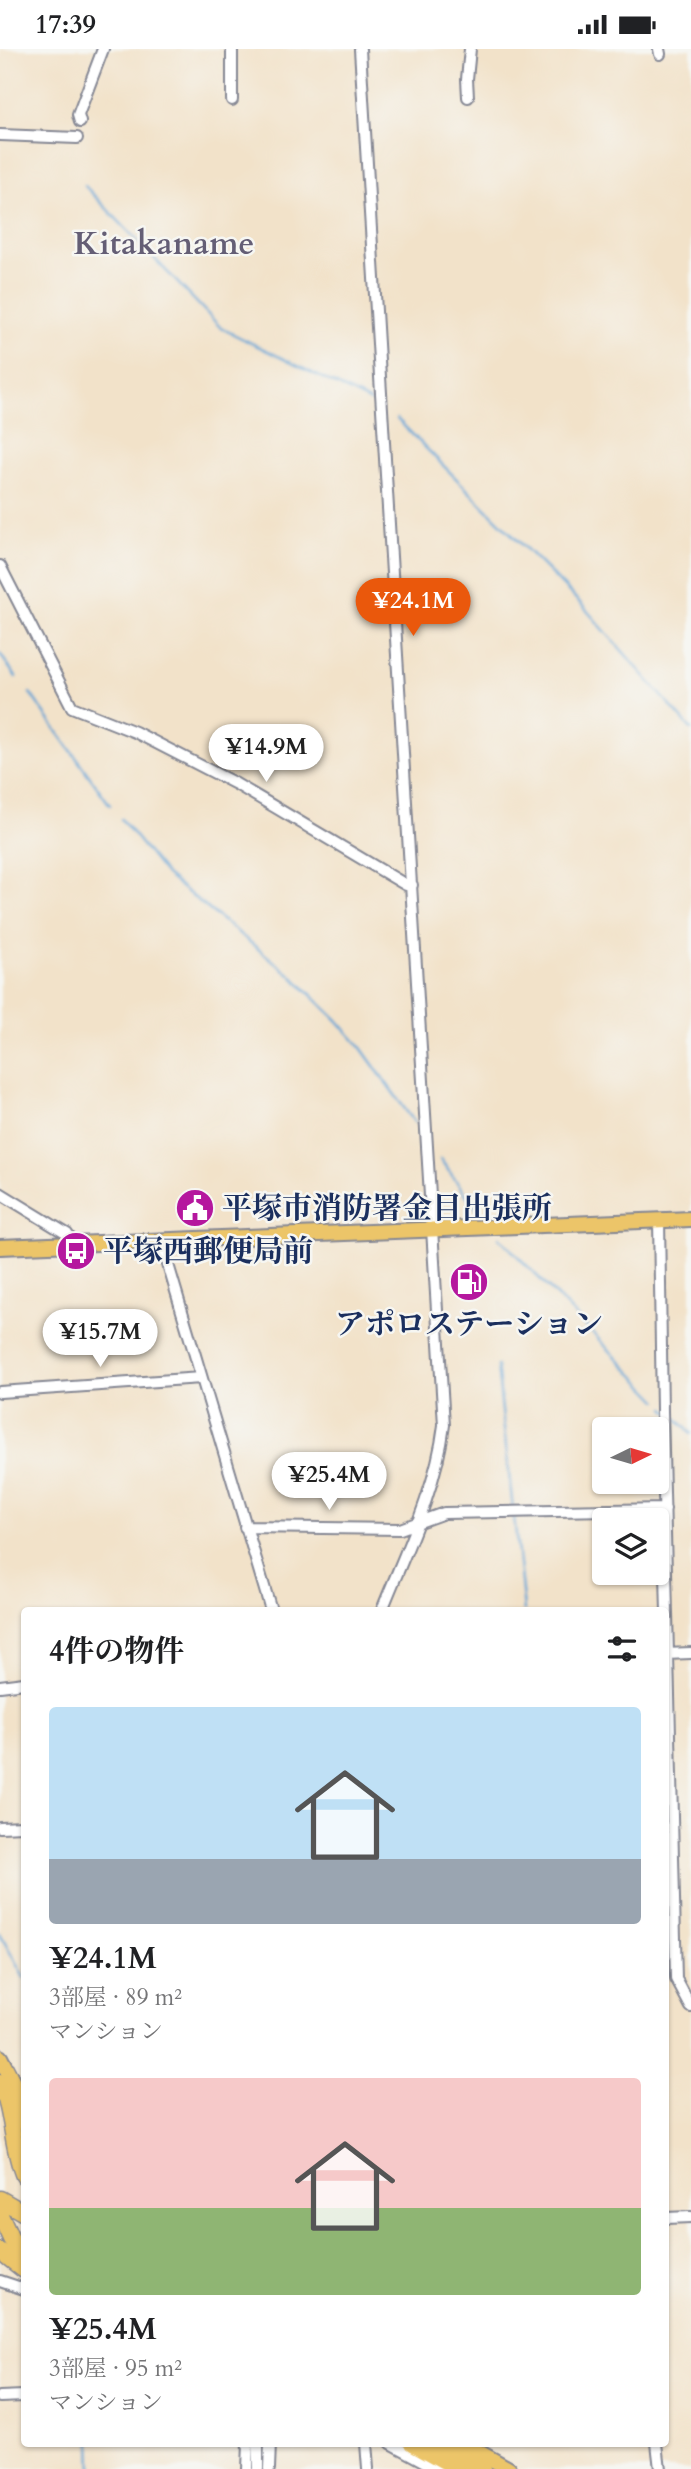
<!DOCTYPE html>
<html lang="ja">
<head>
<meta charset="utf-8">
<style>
	:root { --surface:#fff; --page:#f2f2f2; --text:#202124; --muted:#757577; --accent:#ea580c }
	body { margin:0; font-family:Cardo,"Noto Serif JP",serif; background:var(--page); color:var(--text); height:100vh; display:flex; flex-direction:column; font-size:26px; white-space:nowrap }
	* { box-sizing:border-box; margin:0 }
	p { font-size:23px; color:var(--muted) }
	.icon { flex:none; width:38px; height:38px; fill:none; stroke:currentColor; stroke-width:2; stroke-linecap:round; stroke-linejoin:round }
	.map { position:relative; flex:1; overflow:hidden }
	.sheet { position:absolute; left:21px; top:1558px; width:648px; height:840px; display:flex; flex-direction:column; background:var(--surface); border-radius:7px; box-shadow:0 2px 5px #0004 }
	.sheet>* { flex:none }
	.needle { width:46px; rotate:85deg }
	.fabs { position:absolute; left:592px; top:1368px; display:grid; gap:14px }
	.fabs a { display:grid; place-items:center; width:77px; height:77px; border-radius:7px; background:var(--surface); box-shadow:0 2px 5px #0004; font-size:35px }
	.price { position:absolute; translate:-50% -60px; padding:0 16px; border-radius:24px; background:#fff; color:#222; font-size:23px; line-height:46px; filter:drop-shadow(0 2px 4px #0008) }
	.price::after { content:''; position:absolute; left:50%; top:42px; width:21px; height:16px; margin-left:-10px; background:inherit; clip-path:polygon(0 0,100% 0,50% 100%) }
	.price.selected { background:var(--accent); color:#fff }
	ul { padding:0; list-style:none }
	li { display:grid; align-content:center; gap:14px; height:371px; padding:0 28px }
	li span { display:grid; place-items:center; height:217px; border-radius:7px; color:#555 }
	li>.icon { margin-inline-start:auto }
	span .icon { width:126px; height:126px; fill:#fffc; stroke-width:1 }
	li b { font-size:30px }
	h2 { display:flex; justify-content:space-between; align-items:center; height:84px; padding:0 28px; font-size:30px }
	.status { display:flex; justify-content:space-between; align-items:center; height:49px; padding:0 35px; background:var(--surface); direction:ltr }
	.status svg { height:19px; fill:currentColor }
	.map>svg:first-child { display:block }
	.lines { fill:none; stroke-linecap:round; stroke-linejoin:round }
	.stream { stroke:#60a2d4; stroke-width:2.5 }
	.minor-casing { stroke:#868894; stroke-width:14 }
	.major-casing { stroke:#868894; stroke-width:18 }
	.highway-casing { stroke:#868894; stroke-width:19 }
	.minor { stroke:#fff; stroke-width:10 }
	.major { stroke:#ecc569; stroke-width:14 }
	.highway { stroke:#ecc569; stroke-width:16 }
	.labels { text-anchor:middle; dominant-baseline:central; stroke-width:5; stroke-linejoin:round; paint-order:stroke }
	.poi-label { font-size:30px; font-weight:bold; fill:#1b2f5e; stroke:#f6f6f2; text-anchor:start }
	.neighbourhood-label { font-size:32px; font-weight:bold; fill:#645e75; stroke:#f6f6f2 }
</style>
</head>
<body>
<div class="status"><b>17:39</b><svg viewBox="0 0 49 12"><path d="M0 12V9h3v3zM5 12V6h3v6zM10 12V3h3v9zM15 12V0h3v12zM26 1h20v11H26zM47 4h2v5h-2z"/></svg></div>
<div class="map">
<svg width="691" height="2420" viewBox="0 0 691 2420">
	<rect width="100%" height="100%" fill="#f6f6f2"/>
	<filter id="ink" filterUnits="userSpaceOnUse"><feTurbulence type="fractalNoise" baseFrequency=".0143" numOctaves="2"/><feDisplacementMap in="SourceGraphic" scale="14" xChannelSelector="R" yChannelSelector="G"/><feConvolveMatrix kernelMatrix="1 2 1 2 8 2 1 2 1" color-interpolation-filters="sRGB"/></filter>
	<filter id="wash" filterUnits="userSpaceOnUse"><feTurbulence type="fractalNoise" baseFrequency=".00686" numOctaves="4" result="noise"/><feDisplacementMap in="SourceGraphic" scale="28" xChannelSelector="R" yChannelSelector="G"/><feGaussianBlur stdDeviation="1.57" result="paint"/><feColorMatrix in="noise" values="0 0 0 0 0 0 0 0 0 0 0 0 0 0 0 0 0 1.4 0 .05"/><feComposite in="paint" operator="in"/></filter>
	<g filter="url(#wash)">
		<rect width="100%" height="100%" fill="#f2e2c9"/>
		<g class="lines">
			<path class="stream" d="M85,137l136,142 150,74
				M397,370l185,186 109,124
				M0,605l16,23
				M30,644l80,112
				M121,770l45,56 126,101 45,44 22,25 56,78
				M440,1110l42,57
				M499,1188l159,163
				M497,1317l16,143
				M665,1359l26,25
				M514,1467l10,94
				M0,1885l24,44
				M665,1916l7,13
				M91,2394l1,26"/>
		</g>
	</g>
	<g filter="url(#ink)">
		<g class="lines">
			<g class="minor-casing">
				<path id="minor" d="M232,0v51
					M360,0l84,1376c-8,65 -38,125 -62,185
					M659,0l1,5
					M468,48l-1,-18 3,-30
					M80,73l-2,-7 25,-66
					M0,86l77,3
					M0,517l72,141 63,25 101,52 170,101h6
					M0,1144l67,41 7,10
					M659,1171l3,191 14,568 15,28
					M161,1192l110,369
					M0,1343l201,-14
					M245,1478l155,2 44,-16 221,-4
					M665,1605l26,-1
					M0,1637l24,-3
					M0,1778l24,-1
					M665,2169l26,-1
					M0,2232l24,8
					M0,2348l24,-1
					M366,2394l2,26
					M391,2394l48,26
					M657,2394l3,26
					M247,2420l1,-26
					M258,2420v-26
					M269,2420l1,-26"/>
			</g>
			<g class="major-casing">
				<path id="major" d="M0,1198l691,-28
					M0,2008l17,33 7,32
					M463,2394l46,26"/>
			</g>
			<g class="highway-casing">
				<path id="highway" d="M0,2034c14,29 11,63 24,93
					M0,2150l24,14
					M0,2166l11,24 13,14
					M0,2202l24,19
					M413,2394l47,26
					M436,2394l47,26"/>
			</g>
			<use href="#minor" class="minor"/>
			<use href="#major" class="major"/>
			<use href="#highway" class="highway"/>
		</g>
	</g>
	<defs>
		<g id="civic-disc" transform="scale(2.0125)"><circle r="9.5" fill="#b5179e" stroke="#f6f6f2"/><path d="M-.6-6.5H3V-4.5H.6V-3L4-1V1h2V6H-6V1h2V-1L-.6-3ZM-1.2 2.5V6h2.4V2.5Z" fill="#fff"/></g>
		<g id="bus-disc" transform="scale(2.0125)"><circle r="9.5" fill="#b5179e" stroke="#f6f6f2"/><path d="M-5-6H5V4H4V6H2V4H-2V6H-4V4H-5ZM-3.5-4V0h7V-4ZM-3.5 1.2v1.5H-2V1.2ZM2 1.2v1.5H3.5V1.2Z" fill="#fff"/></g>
		<g id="fuel-disc" transform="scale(2.0125)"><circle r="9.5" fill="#b5179e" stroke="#f6f6f2"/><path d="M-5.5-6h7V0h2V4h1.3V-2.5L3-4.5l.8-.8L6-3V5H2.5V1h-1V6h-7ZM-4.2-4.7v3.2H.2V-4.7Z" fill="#fff"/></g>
	</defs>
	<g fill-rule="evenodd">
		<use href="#civic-disc" x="195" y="1159"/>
		<use href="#bus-disc" x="76" y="1202"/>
		<use href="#fuel-disc" x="469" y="1233"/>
	</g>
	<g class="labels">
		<g class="poi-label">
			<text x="222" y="1159">平塚市消防署金目出張所</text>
			<text x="103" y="1202">平塚西郵便局前</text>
			<text x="469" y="1275" text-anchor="middle">アポロステーション</text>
		</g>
		<g class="neighbourhood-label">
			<text x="164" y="195">Kitakaname</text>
		</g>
	</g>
</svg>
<div class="fabs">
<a><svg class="needle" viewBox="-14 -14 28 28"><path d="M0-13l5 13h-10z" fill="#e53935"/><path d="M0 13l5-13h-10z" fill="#757577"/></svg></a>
<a><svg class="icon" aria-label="layers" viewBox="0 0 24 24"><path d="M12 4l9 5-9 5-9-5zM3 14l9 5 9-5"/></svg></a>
</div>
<b class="price selected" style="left:413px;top:589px">¥24.1M</b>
<b class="price" style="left:266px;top:735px">¥14.9M</b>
<b class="price" style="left:100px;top:1320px">¥15.7M</b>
<b class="price" style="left:329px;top:1463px">¥25.4M</b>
<section class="sheet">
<h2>4件の物件<svg class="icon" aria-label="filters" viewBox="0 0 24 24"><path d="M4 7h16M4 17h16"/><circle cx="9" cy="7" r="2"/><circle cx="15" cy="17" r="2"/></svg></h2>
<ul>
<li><span style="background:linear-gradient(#bfe0f5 70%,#9aa5b1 0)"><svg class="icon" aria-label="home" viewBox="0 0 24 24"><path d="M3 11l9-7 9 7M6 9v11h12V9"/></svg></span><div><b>¥24.1M</b><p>3部屋 · 89 m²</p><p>マンション</p></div></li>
<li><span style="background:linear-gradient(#f6c9c9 60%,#8fb573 0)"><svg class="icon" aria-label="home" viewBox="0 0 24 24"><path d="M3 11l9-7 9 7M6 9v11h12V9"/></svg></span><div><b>¥25.4M</b><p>3部屋 · 95 m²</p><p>マンション</p></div></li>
</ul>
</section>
</div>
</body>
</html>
